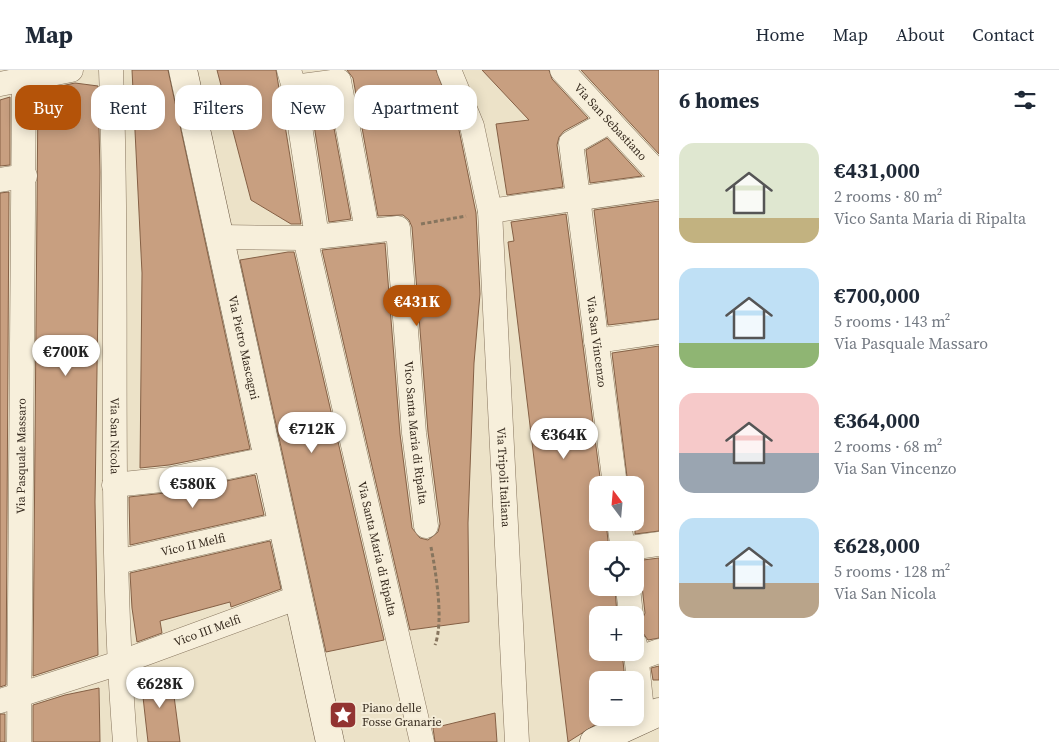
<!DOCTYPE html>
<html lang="en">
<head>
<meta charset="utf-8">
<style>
	:root { --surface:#fff; --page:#f6f6f7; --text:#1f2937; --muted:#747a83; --line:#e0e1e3; --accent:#b45309 }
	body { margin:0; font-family:"Source Serif 4",serif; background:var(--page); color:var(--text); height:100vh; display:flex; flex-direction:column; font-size:19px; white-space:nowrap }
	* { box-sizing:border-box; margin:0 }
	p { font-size:16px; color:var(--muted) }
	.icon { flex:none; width:28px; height:28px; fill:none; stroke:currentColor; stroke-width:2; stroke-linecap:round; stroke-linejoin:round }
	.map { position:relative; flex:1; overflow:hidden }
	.side { display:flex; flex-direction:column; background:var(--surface); width:400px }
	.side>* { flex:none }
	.top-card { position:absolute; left:15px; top:15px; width:475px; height:45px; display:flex; gap:10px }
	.needle { width:32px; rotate:344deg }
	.buttons { position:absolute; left:589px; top:406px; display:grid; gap:10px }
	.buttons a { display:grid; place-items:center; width:55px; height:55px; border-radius:10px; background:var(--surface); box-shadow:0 2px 12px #0003; font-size:25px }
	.price { position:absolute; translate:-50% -42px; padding:0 11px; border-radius:18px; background:#fff; color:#222; font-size:16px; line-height:32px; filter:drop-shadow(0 1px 2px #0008) }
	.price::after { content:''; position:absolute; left:50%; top:30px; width:15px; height:11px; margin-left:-8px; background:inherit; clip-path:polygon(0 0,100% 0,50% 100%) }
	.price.active { background:var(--accent); color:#fff }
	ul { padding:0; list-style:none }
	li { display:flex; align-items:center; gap:15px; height:125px; padding:0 20px }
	li span { display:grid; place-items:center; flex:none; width:140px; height:100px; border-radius:15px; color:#555 }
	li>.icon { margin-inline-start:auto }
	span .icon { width:60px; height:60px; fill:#fffc; stroke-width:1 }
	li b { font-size:21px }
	h2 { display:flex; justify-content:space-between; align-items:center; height:60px; padding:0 20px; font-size:21px }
	.tag { padding:0 18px; border-radius:15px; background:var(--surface); box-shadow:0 2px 12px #0003; font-size:18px; line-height:45px }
	.tag.active { background:var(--accent); color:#fff }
	header { display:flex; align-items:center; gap:30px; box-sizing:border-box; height:70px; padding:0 25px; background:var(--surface); border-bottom:1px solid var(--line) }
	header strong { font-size:24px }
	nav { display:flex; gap:28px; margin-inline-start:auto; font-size:18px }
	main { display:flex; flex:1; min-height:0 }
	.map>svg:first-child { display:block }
	.building { fill:#c89f80; stroke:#856045 }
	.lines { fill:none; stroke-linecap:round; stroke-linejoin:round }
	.street-casing { stroke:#87755e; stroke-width:25 }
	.secondary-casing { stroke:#695641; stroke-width:29 }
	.path { stroke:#87755e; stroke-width:3; stroke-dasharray:4 2.5; stroke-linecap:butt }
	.street { stroke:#f7efdb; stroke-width:24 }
	.secondary { stroke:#f7efdb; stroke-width:28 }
	.labels { text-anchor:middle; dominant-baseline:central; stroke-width:4; stroke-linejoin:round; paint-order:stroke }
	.street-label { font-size:12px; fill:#382c20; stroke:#f4ecd7 }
	.poi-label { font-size:12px; fill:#382c20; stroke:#f4ecd7; text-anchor:start }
</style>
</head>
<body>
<header>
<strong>Map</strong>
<nav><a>Home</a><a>Map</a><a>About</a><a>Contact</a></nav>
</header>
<main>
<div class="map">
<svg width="659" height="672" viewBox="0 0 659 672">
	<rect width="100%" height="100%" fill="#ece2c8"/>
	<path class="building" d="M132,0h36l82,379 -81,16 -29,3 2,-195z
		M217,0h59l25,154h-10l-40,-24z
		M347,0h89l23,60 17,83 4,81 -6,69 -6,160 1,99 -59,8 -88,-380 63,-7 15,191 12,94 8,10 8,2 10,-8 2,-8 -12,-92 -16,-205 -3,-7 -6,-5 -25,1 -25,-138z
		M482,0h67l3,9 36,39 -24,13 -5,6 -2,8 6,42 -56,8 -11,-71 33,-4z
		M581,0h78v84z
		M75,13l23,3 2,86 -5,330 3,153 -65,21 5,-585z
		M328,26l23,123 -22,3 -19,-123z
		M10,27v68l-10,1v-66z
		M607,68l35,38 -52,7 -4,-33z
		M9,122l-3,493 -6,2v-494z
		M659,131v118l-51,6 -14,-115z
		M566,144l35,271h-3v37h8l3,28h-11v38h17l2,27h-19v37h24l3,28h-27v43l-30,19 -60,-500 6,-1 -3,-19z
		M288,182h6l90,388 -58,12 -86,-392z
		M659,276v185l-24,3v-49h-7l-16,-132z
		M255,405l9,40 -134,30 -1,-48 45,-5z
		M270,471l11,48 -50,18 -1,-5 -70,19 2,12 -25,9 -5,-34 -2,-35z
		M659,488v80l-11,2 -5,-7 -2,-10 4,-10 -3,-27 -7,-9v-16z
		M659,596v14h-6l-2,-12z
		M171,603l9,69h-32l-7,-63z
		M99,618l1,54h-67v-37l32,-10z
		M495,643l2,29h-62l-2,-14z
		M0,644h5v28h-5z"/>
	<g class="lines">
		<g class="street-casing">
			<g id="street">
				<path id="s1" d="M111,0c9,224 -4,448 14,672"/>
				<path d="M289,0l5,17 23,150"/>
				<path id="s2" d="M449,0l23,56 18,85 27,531"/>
				<path id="s3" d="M562,0l97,104"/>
				<path d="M0,14l71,-14"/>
				<path d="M294,17l45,-6 28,149"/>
				<path id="s4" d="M610,51l-39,22 44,342"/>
				<path d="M0,110l25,-4"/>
				<path d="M490,141l169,-24"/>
				<path id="s5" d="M220,167l85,1 93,-10 16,205 12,93"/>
				<path id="s6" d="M305,168l117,504"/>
				<path d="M596,271l63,-9"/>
				<path d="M114,415l57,-6 81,-17"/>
				<path d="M619,452l4,28"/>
				<path d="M623,479l36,-5"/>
				<path id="s7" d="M117,492l150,-34"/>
				<path d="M628,518l3,27"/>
				<path d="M635,574l8,76"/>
				<path d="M637,589l22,-8"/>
				<path id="s8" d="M0,631l119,-38 180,-66"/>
				<path id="s9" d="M19,672l5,-663"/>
			</g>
		</g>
		<g class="secondary-casing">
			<g id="secondary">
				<path id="s10" d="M183,0l147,672"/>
				<path d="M594,672l65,-30"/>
			</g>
		</g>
		<path class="path" d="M421,154l45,-8
			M431,477c5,26 13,74 4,98"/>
		<use href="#street" class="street"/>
		<use href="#secondary" class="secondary"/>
	</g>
	<defs>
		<g id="sight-square" transform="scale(1.4375)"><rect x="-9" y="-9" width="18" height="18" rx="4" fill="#923331" stroke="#f4ecd7"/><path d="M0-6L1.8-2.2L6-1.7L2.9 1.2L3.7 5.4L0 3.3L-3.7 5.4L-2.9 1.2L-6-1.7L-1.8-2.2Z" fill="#fff"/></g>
	</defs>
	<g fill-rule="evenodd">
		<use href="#sight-square" x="343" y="645"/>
	</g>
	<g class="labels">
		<g class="street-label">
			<text stroke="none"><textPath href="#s3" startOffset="71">Via San Sebastiano</textPath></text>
			<text stroke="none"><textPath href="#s4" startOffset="245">Via San Vincenzo</textPath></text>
			<text stroke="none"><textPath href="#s10" startOffset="284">Via Pietro Mascagni</textPath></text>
			<text stroke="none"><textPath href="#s5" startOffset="384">Vico Santa Maria di Ripalta</textPath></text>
			<text stroke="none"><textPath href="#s1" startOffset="366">Via San Nicola</textPath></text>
			<text stroke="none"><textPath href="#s9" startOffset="286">Via Pasquale Massaro</textPath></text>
			<text stroke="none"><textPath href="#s2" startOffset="414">Via Tripoli Italiana</textPath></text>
			<text stroke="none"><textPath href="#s7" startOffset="78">Vico II Melfi</textPath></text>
			<text stroke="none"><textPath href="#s6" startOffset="319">Via Santa Maria di Ripalta</textPath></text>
			<text stroke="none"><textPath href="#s8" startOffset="219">Vico III Melfi</textPath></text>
		</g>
		<g class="poi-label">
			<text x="362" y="638">Piano delle<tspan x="362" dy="14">Fosse Granarie</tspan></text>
		</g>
	</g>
</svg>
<div class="buttons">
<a><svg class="needle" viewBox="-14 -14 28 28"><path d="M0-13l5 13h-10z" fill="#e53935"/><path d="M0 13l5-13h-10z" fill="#747a83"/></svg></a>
<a><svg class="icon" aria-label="locate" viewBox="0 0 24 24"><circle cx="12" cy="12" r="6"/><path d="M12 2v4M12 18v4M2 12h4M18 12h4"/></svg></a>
<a>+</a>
<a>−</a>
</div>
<b class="price active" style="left:417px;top:257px">€431K</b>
<b class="price" style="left:66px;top:307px">€700K</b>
<b class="price" style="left:312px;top:384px">€712K</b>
<b class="price" style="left:564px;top:390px">€364K</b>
<b class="price" style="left:193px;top:439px">€580K</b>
<b class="price" style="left:160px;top:639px">€628K</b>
<div class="top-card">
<a class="tag active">Buy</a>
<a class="tag">Rent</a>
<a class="tag">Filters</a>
<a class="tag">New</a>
<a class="tag">Apartment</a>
</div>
</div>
<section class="side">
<h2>6 homes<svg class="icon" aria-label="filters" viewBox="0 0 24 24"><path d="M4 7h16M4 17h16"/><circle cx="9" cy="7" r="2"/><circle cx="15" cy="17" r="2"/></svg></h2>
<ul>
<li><span style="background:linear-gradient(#dfe7d0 75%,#c2b280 0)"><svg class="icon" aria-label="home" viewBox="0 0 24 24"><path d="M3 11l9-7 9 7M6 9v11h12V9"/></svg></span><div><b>€431,000</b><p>2 rooms · 80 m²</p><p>Vico Santa Maria di Ripalta</p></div></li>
<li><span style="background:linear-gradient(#bfe0f5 75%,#8fb573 0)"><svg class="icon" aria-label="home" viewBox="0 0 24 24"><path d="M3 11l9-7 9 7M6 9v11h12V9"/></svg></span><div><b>€700,000</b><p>5 rooms · 143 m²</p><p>Via Pasquale Massaro</p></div></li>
<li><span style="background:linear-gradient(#f6c9c9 60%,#9aa5b1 0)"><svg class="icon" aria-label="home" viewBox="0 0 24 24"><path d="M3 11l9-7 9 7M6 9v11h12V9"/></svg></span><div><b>€364,000</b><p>2 rooms · 68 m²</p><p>Via San Vincenzo</p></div></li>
<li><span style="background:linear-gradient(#bfe0f5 65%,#b9a48a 0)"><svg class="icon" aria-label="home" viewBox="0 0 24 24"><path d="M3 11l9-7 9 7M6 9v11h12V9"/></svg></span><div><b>€628,000</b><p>5 rooms · 128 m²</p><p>Via San Nicola</p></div></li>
</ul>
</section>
</main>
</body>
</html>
